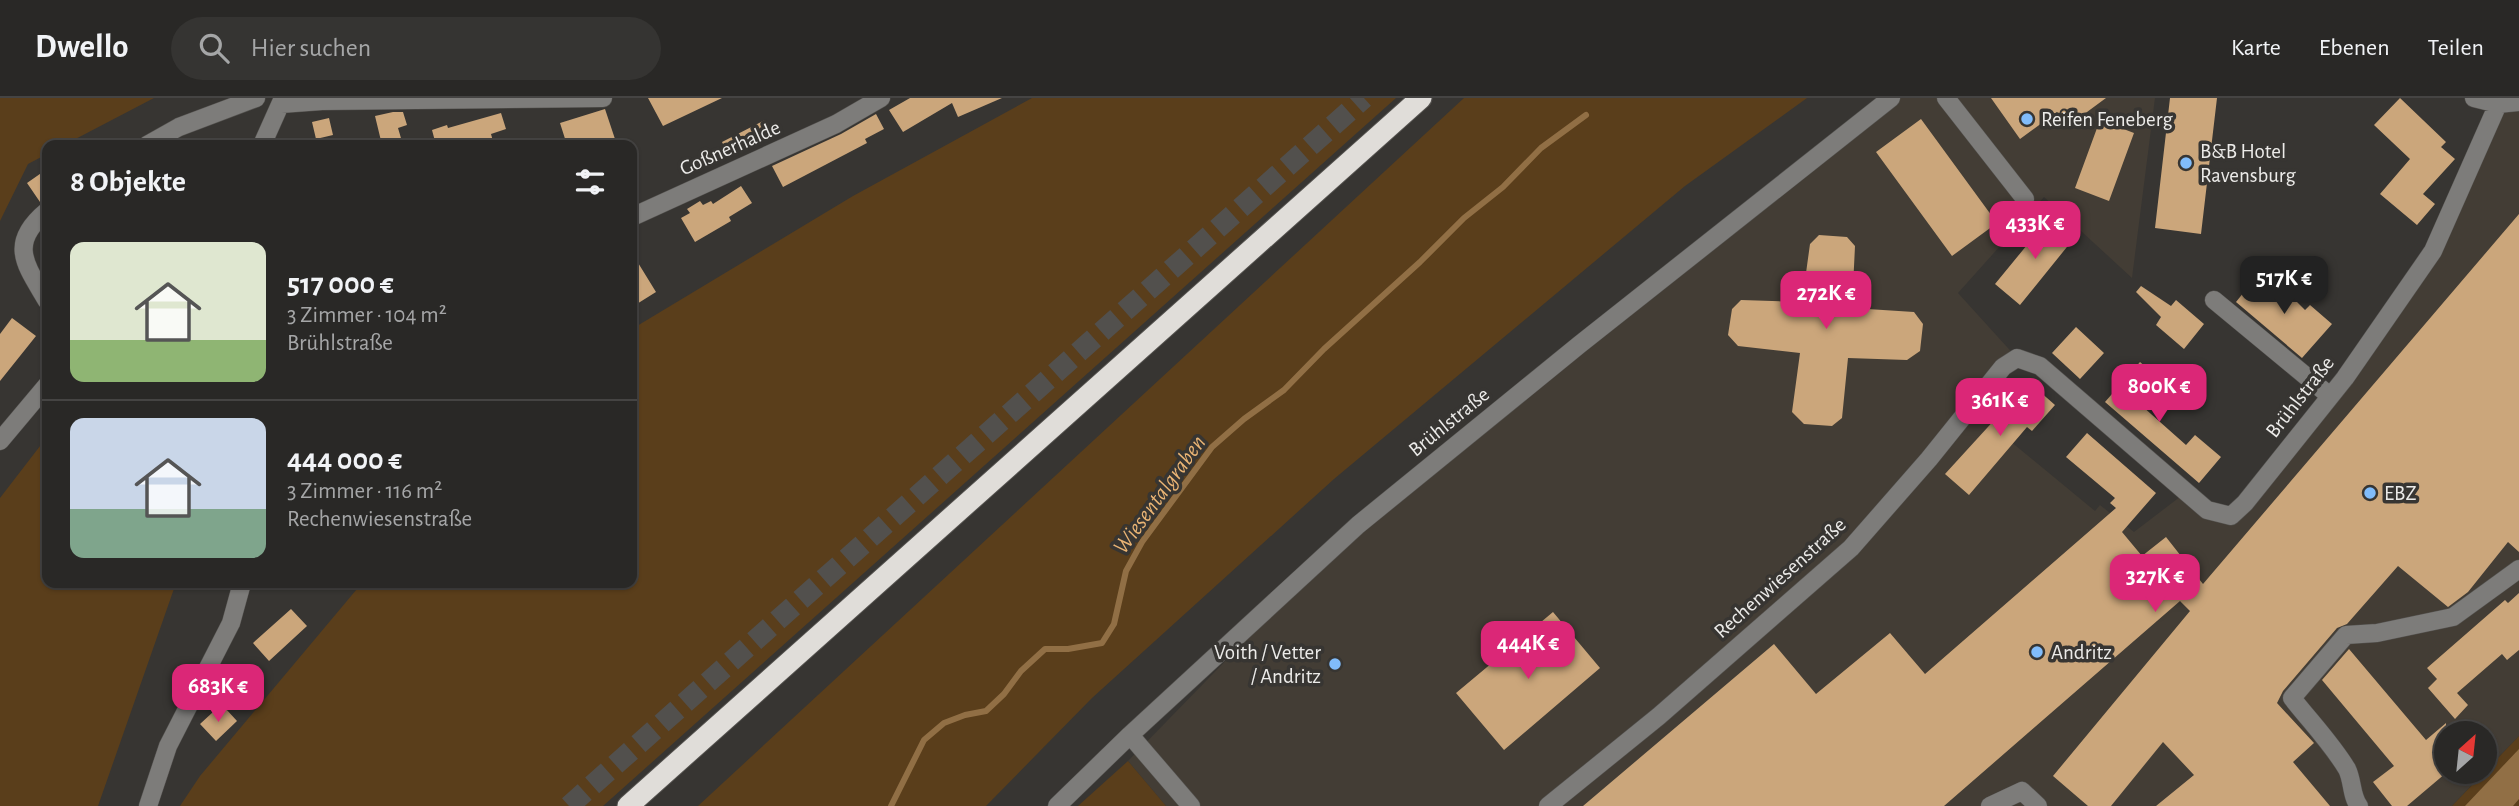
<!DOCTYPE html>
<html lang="de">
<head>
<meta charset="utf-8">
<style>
	:root { --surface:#292826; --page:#353432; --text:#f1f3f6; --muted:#a5a6a7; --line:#454443; --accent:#db2777 }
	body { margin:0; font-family:"Alegreya Sans",sans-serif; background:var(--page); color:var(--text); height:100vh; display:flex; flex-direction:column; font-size:26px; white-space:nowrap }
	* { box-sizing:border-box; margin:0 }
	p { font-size:23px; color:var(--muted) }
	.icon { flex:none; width:38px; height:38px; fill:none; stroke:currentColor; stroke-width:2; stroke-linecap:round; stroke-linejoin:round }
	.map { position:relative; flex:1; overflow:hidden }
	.drawer { position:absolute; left:42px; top:42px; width:595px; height:448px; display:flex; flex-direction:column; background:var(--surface); border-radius:14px; box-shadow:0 2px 5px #0004,0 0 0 2px var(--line) }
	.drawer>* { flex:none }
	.needle { width:46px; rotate:27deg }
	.controls { position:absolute; left:2434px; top:623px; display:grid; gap:14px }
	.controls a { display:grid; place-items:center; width:63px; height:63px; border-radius:50%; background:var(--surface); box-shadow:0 2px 5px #0004,0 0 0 2px var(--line); font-size:35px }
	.price { position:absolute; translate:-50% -60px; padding:0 16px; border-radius:14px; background:var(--accent); color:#fff; font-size:23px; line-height:46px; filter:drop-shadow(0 2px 4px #0008) }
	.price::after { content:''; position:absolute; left:50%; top:42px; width:21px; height:16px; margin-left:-10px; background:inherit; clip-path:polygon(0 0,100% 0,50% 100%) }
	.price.current { background:#222; color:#fff }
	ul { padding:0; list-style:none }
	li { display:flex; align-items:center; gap:21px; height:175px; padding:0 28px }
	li+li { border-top:2px solid var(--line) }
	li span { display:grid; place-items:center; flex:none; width:196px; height:140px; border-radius:14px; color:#555 }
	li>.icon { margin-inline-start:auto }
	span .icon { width:84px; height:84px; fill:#fffc; stroke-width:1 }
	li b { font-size:30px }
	h2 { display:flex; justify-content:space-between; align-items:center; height:84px; padding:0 28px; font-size:30px }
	header { display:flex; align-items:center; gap:42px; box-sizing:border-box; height:98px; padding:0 35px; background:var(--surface); border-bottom:2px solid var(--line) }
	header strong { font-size:33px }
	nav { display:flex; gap:38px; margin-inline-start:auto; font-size:24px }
	.search { width:490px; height:63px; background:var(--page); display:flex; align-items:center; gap:18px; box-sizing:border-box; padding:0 24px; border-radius:38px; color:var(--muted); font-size:26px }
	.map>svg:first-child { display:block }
	.built { fill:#433d35 }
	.green { fill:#5a3e1b }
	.water { fill:#916f45 }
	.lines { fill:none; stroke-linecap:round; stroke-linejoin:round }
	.stream { stroke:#916f45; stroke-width:6 }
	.building { fill:#cba67b }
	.highway-tunnel { stroke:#52504d; stroke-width:21; stroke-dasharray:21 10; stroke-linecap:butt }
	.minor-casing { stroke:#54524f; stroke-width:19 }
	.highway-casing { stroke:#54524f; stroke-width:23 }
	.minor { stroke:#7d7c7a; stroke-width:18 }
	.highway { stroke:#e0ddd9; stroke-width:21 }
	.poi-dot { fill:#81bcfa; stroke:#373532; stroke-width:2.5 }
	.labels { text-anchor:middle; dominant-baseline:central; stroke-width:7; stroke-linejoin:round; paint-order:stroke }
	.poi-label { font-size:21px; fill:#ecebe9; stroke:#373532; text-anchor:start }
	.street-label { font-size:21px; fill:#ecebe9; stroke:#373532 }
	.water-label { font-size:23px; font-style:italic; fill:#eab474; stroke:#373532 }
</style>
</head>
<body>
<header>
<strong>Dwello</strong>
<div class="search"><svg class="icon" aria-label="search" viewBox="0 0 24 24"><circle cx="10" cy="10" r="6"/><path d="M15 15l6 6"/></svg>Hier suchen</div>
<nav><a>Karte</a><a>Ebenen</a><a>Teilen</a></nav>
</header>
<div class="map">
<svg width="2519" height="708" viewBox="0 0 2519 708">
	<rect width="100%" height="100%" fill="#373532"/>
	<path class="built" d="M1891,0h264l-23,180 -88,-81 -86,96 59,65 -47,50 125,103 5,-6 34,27 51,-39 46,23 202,-265 65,-147 21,-2v634l-34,35v-38h-39v39h38l-32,34h-1286l-38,-45 230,-236z"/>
	<path class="green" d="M0,0h154l-90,47h-17v9l-19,10 -28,57z
		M1032,0h364l-793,708h-423l20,-30 162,-193h270v-254l221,-133z
		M1464,0h343l-122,88 -351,293 -242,219 -106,108h-288z
		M47,339v146h129l-78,223h-98v-308z
		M2519,638v70h-67z
		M1128,663l38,45h-88z"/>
	<path class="water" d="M2519,651v50l-6,7h-48z"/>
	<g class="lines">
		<path class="stream" d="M891,708l33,-66 20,-17 21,-8 21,-4 18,-17 17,-23 24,-22h23l34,-6 12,-19 12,-53 16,-29 70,-95 32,-28 40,-29 40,-41 96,-87 44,-44 39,-31 38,-39 45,-33"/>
	</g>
	<path class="building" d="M648,0h74l-59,28z
		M910,0h92l-44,19 -6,-14 -49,29 -14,-22z
		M1991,0h115l-38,28 -11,-14 -37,27z
		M2170,0h47l-16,136 -46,-6z
		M2400,0l46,44 -5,5 14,12 -32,35 12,10 -18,21 -37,-31 30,-35 -36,-34z
		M605,11l12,36h-50l-7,-22z
		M393,14h10l4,13 -9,3 5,17h-21l-7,-29z
		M501,15l5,16 -15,5 3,11h-58l-4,-15 15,-5 1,3z
		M876,16l8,15 -19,10 2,4 -84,44 -11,-21 69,-32z
		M329,20l4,17 -17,4 -4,-17z
		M1921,21l76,104 -45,33 -76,-104z
		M765,22l7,14 -44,20 -6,-12z
		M2100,22l34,13 -25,68 -34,-13z
		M47,71v31l-7,2 -13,-19z
		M741,88l11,17 -23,14 2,4 -36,21 -14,-24 9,-5 -3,-4 13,-8 3,4 8,-4 2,3z
		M2519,116v338l-11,-10 -40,50 -20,15 -50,-41 -51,58 -10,4 -54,63 -6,12 37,40 -21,19 37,44h-174l38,-31 -31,-33 -52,64h-23l-35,-30 137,-165 -10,-10 -236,205h-361l191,-162 42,50 74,-61 35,41 191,-166 -6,-5 5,-5 -49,-41 21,-24 69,60 -34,39 20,24 24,-19 37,47z
		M2050,119l25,20 -55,68 -25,-21z
		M1819,137l28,2 8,9 -3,62 62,4 9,12 -3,27 -13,9 -59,-2 -6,60 -10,8 -28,-2 -12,-12 8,-59 -62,-7 -10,-11 4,-26 9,-9 61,2 8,-58z
		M632,155l24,39 -24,15z
		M2265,179l7,7 3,-4 30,30 5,-5 22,19 -30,34 -66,-56 16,-20 5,4z
		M2141,188l30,20 5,-6 28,24 -20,25 -28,-24 5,-8 -25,-25z
		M12,220l24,18 -36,45v-47z
		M2076,229l28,26 -24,26 -28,-26z
		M2140,264l23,20 -21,24 44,39 9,-10 26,22 -22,26 -94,-81z
		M2029,284l26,23 -23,26 -5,-4 -58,68 -24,-21z
		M2519,495v57l-12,10 -5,-6 -45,39 11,12 -13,14 -27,-31 9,-9 -10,-11 78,-68 3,3z
		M291,511l16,17 -38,35 -16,-18z
		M1553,514l47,56 -96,82 -48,-57z
		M2349,551l77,91 20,-17v50l-39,33h-15l-19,-24 21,-16 -72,-86z
		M226,611l11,12 -21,20 -16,-17 13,-12 4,5z"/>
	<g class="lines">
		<path class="highway-tunnel" d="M569,708l795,-708"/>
		<g class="minor-casing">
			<path id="minor" d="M1946,0l79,101
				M2474,0l24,6 21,-2
				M281,6l41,-3 281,-3
				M147,47l32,-18 77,-29
				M262,47l21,-47
				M47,113c-40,33 -21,54 0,90
				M632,119l204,-93 45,-26
				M2214,202l116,96
				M0,343l47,-56
				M1130,637l61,71
				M148,708l20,-60 63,-123 11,-40
				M1057,708l73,-71 228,-210 221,-180 312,-247
				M1548,708l111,-90 192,-168 78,-89 74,-92 14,-9 23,8 167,144 24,6 14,-13 100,-125 88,-127 65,-147
				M1990,708l32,-15 16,15
				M2359,708c-8,-10 -6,-25 -12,-37 -15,-25 -37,-48 -55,-71l54,-63 31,-2 76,-16 66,-48"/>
		</g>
		<g class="highway-casing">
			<path id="highway" d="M628,708l793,-708"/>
		</g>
		<use href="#minor" class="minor"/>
		<use href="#highway" class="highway"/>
	</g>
	<g class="poi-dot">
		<circle cx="2027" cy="21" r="7"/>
		<circle cx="2186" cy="65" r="7"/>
		<circle cx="2370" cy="395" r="7"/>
		<circle cx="2037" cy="554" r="7"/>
		<circle cx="1335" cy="566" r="7"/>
	</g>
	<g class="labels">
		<g class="poi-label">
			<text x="2041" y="21">Reifen Feneberg</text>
			<text x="2200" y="53">B&amp;B Hotel<tspan x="2200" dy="24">Ravensburg</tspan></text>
			<text x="2384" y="395">EBZ</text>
			<text x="1321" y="554" text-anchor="end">Voith / Vetter<tspan x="1321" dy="24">/ Andritz</tspan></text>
			<text x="2051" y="554">Andritz</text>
		</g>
		<g class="street-label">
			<text transform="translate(730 50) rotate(-24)">Goßnerhalde</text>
			<text transform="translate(2300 299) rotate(-52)">Brühlstraße</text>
			<text transform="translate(1449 324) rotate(-39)">Brühlstraße</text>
			<text transform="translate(1780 480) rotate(-42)">Rechenwiesenstraße</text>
		</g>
		<g class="water-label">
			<text transform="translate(1160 397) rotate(-54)">Wiesentalgraben</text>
		</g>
	</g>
</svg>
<div class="controls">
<a><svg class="needle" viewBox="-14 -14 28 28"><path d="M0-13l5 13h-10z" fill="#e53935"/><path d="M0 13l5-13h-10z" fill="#a5a6a7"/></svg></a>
</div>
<b class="price" style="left:2035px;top:163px">433K €</b>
<b class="price current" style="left:2284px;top:218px">517K €</b>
<b class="price" style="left:1826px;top:233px">272K €</b>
<b class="price" style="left:2159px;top:326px">800K €</b>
<b class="price" style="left:2000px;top:340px">361K €</b>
<b class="price" style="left:2155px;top:516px">327K €</b>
<b class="price" style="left:1528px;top:583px">444K €</b>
<b class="price" style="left:218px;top:626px">683K €</b>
<section class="drawer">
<h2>8 Objekte<svg class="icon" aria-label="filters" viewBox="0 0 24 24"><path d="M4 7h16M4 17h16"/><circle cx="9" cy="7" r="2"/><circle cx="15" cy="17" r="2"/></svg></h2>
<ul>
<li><span style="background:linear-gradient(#dfe7d0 70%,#8fb573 0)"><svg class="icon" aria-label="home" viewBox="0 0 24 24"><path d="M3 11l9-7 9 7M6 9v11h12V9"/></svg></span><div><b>517 000 €</b><p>3 Zimmer · 104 m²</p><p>Brühlstraße</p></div></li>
<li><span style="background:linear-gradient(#c9d6e8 65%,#7fa58c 0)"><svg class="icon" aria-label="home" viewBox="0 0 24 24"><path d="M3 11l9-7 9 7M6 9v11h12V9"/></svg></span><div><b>444 000 €</b><p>3 Zimmer · 116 m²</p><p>Rechenwiesenstraße</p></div></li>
</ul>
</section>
</div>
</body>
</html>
